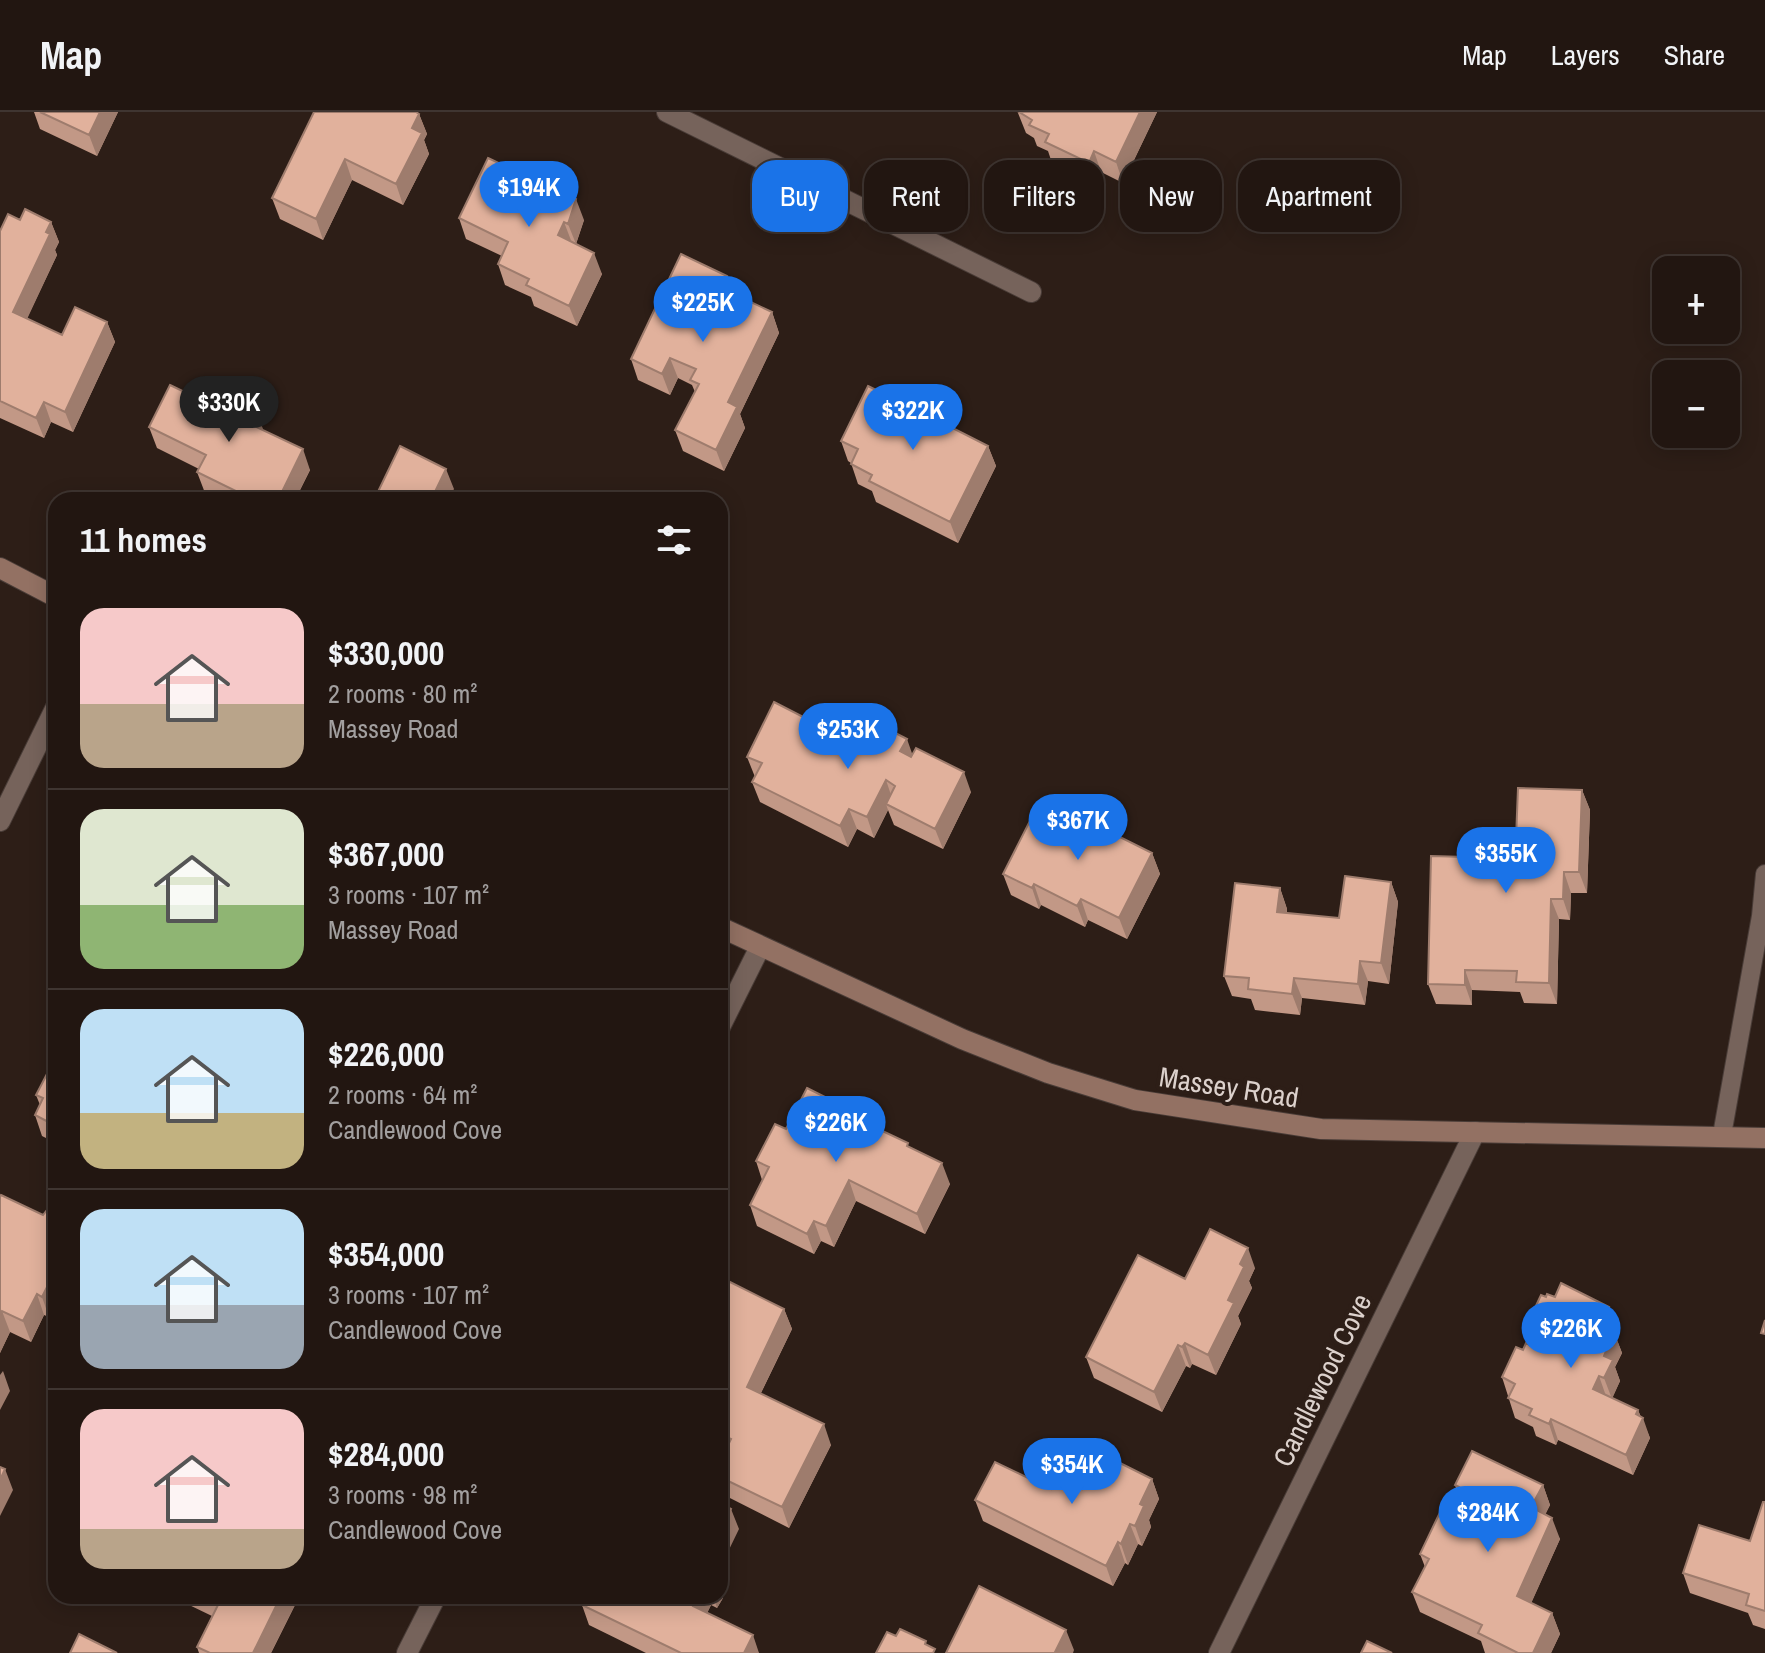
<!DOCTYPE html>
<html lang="en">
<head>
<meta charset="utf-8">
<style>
	:root { --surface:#221611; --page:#2a1f1a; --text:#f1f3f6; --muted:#a29f9f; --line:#3f3531; --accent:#1a73e8 }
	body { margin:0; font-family:"Archivo Narrow",sans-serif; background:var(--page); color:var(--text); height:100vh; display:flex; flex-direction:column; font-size:30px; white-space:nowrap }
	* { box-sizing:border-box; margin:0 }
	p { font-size:26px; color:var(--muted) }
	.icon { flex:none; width:44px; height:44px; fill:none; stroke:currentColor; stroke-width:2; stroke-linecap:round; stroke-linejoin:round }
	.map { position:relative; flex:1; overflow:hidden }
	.drawer { position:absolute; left:48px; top:380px; width:680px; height:1112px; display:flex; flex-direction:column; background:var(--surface); border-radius:24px; box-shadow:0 4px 20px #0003,0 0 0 2px var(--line) }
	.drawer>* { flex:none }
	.top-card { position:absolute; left:752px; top:48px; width:760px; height:72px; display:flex; gap:16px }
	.controls { position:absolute; left:1652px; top:144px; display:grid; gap:16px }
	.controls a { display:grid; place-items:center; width:88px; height:88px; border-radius:16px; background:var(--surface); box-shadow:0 4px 20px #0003,0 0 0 2px var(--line); font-size:40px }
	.price { position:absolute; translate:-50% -68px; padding:0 18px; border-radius:28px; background:var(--accent); color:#fff; font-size:26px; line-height:52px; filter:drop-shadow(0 2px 4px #0008) }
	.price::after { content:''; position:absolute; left:50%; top:48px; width:24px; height:18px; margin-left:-12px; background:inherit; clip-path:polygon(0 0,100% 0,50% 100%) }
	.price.active { background:#222; color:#fff }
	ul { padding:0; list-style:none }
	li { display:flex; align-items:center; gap:24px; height:200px; padding:0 32px }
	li+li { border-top:2px solid var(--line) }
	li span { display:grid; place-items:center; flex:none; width:224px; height:160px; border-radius:24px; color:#555 }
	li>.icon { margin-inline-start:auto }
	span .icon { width:96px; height:96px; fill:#fffc; stroke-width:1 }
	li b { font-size:34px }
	h2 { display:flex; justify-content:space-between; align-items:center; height:96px; padding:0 32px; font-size:34px }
	.tag { padding:0 28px; border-radius:24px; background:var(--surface); box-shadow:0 4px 20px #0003,0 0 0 2px var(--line); font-size:28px; line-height:72px }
	.tag.active { background:var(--accent); color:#fff }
	header { display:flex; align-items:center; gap:48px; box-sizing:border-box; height:112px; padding:0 40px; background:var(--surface); border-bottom:2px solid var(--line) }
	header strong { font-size:38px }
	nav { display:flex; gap:44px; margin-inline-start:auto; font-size:28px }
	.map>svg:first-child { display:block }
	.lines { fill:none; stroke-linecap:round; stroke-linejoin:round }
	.lane-casing { stroke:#493c37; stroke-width:20 }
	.street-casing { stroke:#493c37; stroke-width:22 }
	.secondary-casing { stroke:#493c37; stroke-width:22 }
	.lane { stroke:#76635b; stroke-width:18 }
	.street { stroke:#76635b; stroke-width:20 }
	.secondary { stroke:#937163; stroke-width:20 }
	.wall { fill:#c29886 }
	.shaded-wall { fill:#9e7c6d }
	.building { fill:#e1b19c; stroke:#9e7c6d; stroke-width:2 }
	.labels { text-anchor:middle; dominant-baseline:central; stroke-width:8; stroke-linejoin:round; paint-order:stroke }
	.street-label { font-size:28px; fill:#dcd1cc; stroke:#2d1e17 }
</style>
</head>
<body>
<header>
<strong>Map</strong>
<nav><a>Map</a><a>Layers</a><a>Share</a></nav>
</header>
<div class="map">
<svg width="1765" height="1541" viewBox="0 0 1765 1541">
	<rect width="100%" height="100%" fill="#2d1e17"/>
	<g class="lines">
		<g class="lane-casing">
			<path id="lane" d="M1722,1023l39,-219 4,-42"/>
		</g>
		<g class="street-casing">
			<path id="street" d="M667,0l364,180
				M0,709l56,-114
				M720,915l40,-80
				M407,1541l29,-57
				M1219,1541l256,-521"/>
		</g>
		<g class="secondary-casing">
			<path id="secondary" d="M0,456l56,29
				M720,815l242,112 86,34 87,27 186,29 444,9"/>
		</g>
		<use href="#lane" class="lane"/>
		<use href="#street" class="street"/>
		<use href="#secondary" class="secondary"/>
	</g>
	<path class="wall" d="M34,0h84l-21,44 -57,-27z
		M1157,0l-34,71 -22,-11 -5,11 -44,-20 -4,-12 -11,-5 -3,-8 -8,-5 -8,-20z
		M419,2l8,20 -3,6 5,14 -26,51 -51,-25 -29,60 -43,-21 -8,-21z
		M459,106l125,2 -8,24 26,30 -25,52 -43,-20 -3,-9 -26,-12 -7,-21 4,-8 -36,-17z
		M20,108l31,2 8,20 -4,8 2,5 -30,63 35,17 45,-13 8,20 -42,90 -22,-10 -7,16 -44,-20v-187z
		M727,164l6,18 39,18 7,21 -39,81 5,14 -21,43 -41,-20 -8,-21 20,-38 -3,-7 -14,-7 -8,17 -32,-15 -7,-21z
		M255,296l7,21 48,41 -15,30h-75l-15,-7 -8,-21 2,-3 -42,-21 -8,-21 75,-16z
		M932,306l56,28 8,20 -38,77 -82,-41 -4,-11 -14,-7 -7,-21 -3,-2 -7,-20z
		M844,626l8,1 1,4 17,8 42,3 59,38 -28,57 -49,-24 -6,-15 -14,28 -17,-9 -9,18 -88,-45 -8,-20 3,-5 -8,-20z
		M1582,678l8,20 -3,83h-16l-1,27 -11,-1 -2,85 -33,-1 -4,-11 -48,-2v15l-36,-1 -8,-20 39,-127 4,13h27l18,-31z
		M1082,715l70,26 8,21 -33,65 -39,-19 -3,7 -44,-22 -2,4 -28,-14 -8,-21z
		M1391,770l7,20 -9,82 -21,-3 -3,24 -63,-7 -2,17 -45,-5 -4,-11 -19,-3 -8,-20 56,-88 7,21v4l52,5z
		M56,962v69l-14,-7 -7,-21 5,-10 -4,-10 18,-17z
		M877,1011l2,6 30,18 41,37 -25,50 -69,-33 -22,46 -13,-6 -7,13 -57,-28 -7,-21 12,-25 -6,-19 30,-32z
		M0,1085l43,18 13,-1v90l-7,13 -5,-2 -13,27 -21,-10 -10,21z
		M1255,1156l-6,13 3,7 -14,28 3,8 -25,51 -24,-11 -2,4 -4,-2 -24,46 -68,-34 -8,-21 99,-78z
		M720,1175l64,22 8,20 -31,64 70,52 -42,83 -67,-34 -2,-4v-28l4,-9 -4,-2z
		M1616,1215l-2,5 8,21 -7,14 5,14 -8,17 26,12 12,28 -17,37 -75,-35 -2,5 -20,-9 -3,-9 -18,-9 -13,-41 21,-27 8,-4 -6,-17z
		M1152,1367l7,20 -10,21 2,7 -9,19 -4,-2 -10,21 -3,-2 -12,23 -130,-65 -8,-21 76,-11h31z
		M1455,1373h88l7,20 -5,9 15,25 -29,64 21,10 8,21 -9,19h-66l-4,-12 -61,-29 -8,-20 13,-25 -5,-13 29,-45 8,-18z
		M1765,1390v127l-12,-4 -5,-12 -58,-20 -7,-20 67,-32z
		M181,1484h116l1,3 -27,54h-72l-2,-6 15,-31 -29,-14z
		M586,1484h134l3,2 -6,10 -6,-3 -4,8 52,40h-113l-57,-28 -7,-20z"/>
	<path class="shaded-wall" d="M100,0h18l-21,44 -8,-21z
		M1140,0h17l-34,71 -7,-21z
		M419,2l8,20 -3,6 5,14 -26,51 -7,-21 16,-56z
		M1094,39l7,21 -5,11 -7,-20z
		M345,47l7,21 -29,60 -7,-21z
		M576,87l8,21 -8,24 -8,-20z
		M51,110l8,20 -4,8 2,5 -36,77 -8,-20z
		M564,110l8,21 -14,-8z
		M594,141l8,21 -25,52 -8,-20z
		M727,164l7,21 -13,-9z
		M772,200l7,21 -39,81 5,14 -21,43 -8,-21 12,-48z
		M107,210l8,20 -42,90 -8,-20z
		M670,246l8,20 -8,17 -8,-21z
		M926,289l7,21 -12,-10z
		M44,290l7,20 -7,16 -8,-20z
		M255,296l8,21 -7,14 -8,-20z
		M988,334l8,20 -38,77 -8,-21z
		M303,337l7,21 -15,30h-17z
		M446,357l8,20 -6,11h-17z
		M907,627l7,20 -14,-8z
		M964,660l7,20 -28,57 -8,-20z
		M886,668l7,21 -7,3 2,6 -14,28 -7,-21z
		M1582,678l8,20 -3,83 -8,-21z
		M849,697l8,20 -9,18 -8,-21z
		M1152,741l8,21 -33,65 -8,-21z
		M1467,745l7,20 -8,-7z
		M1564,760l7,21 -1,27 -7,-21z
		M1391,770l7,20 -9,82 -8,-21z
		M1034,772l7,21 -2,4 -7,-21z
		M1280,776l7,21 -2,23 -8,-20z
		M1081,787l7,21 -3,7 -8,-21z
		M1551,787l8,20 -2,85 -8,-21z
		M1360,849l8,20 -3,24 -7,-21z
		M1465,858l7,20v15l-7,-20z
		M1294,866l8,20 -2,17 -8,-21z
		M942,1051l8,21 -25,50 -8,-20z
		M849,1068l7,21 -22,46 -8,-21z
		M814,1109l7,20 -7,13 -7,-20z
		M1248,1136l7,20 -6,13 3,7 -14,28 3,8 -25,51 -8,-20 32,-91z
		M52,1165l4,11v16l-7,13 -7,-20z
		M37,1182l7,21 -13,27 -8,-21z
		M1609,1195l7,20 -9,19 -7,-21z
		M784,1197l8,20 -38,78 -7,-20z
		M2,1199l8,21 -10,21v-37z
		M1614,1220l8,21 -7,14 5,14 -8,18 -8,-21v-22z
		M1185,1231l7,21 -2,4 -8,-21z
		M1178,1233l8,21 -24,46 -8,-20z
		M3,1259l7,20 -10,19v-35z
		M1599,1264l7,20 -13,-7z
		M1638,1298l4,11 1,-3 7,20 -17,37 -7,-20z
		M1551,1307l7,21 -2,5 -7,-21z
		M824,1312l7,21 -42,83 -7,-21z
		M5,1357l8,21 -13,26v-36z
		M1152,1367l7,20 -10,21 2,7 -9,19 -7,-20 5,-22z
		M1543,1373l7,20 -11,23 -8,-21z
		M731,1397l8,20 -15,31 4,10 -8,16v-54z
		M1552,1406l8,21 -35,78 -8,-21z
		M1130,1412l8,20 -10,21 -7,-21z
		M1118,1430l7,21 -12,23 -7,-20z
		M720,1478l3,8 -6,10 -4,-12h7z
		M281,1484h16l1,3 -27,54h-18z
		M698,1484h9l4,9 -10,21 -8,-20z
		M1552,1501l8,21 -9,19h-18z
		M1066,1518l8,20 -1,3h-18z
		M753,1523l6,18h-15z"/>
	<path class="building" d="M40,0h60l-11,23z
		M314,0h102l3,2 -7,14 10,5 -26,51 -51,-25 -29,60 -44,-21z
		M1019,0h121l-24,50 -22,-11 -5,12 -44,-21 4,-8 -20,-9 3,-5z
		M488,46l88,41 -8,25 -4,-2 -6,13 36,18 -25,53 -43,-21 3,-6 -31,-15 10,-22 -49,-24z
		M25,97l26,13 -5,10 4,2 -37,78 49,23 13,-28 32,15 -42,90 -21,-10 -8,16 -36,-17v-170l8,-17 12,6z
		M681,142l46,22 -6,12 51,24 -44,90 9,5 -21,43 -41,-20 24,-46 -9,-4 6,-11 -26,-11 -8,16 -31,-15z
		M170,273l54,26 7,-15 24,12 -7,15 55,26 -25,51h-24l-57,-28 9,-17 -57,-28z
		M868,274l24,12 5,-11 29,14 -5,11 67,34 -38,76 -81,-41 3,-6 -21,-11 7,-15 -17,-8z
		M400,334l46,23 -15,31h-57z
		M774,590l70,36 1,-2 7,3 -1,3 19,9 12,-25 25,13 -7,12 11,6 5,-9 48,24 -29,57 -49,-25 9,-18 -9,-6 -19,37 -18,-8 -9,17 -88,-44 10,-19 -15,-6z
		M1518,676l64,2 -3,82h-15l-1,27h-12l-2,84 -33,-1 1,-11 -52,-1v15l-37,-1 3,-128 36,1 -1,13h32l2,-32 16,1z
		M1038,693l44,22 4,-7 66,33 -33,65 -38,-19 -4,7 -43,-22 -2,4 -29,-14z
		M1345,764l46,6 -10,81 -21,-2 -2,23 -64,-6 -2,16 -44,-5 1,-11 -25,-2 11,-93 45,5 -3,24 62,6z
		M47,962l7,4 2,-4v52l-21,-11 8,-17 -7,-3z
		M807,976l70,35 -3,4 34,16 -1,3 35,17 -25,51 -68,-34 -23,46 -12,-5 -7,13 -57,-29 19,-38 -13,-6 19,-37 11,5z
		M1,1083l42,20 4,-5 9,4v65l-4,-2 -10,20 -5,-3 -14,27 -21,-10 -2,5v-119z
		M1210,1117l38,19 -8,16 4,3 -16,33 6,3 -26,52 -23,-12 -3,4 -4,-2 -24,47 -68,-35 52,-102 47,24z
		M724,1167l60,30 -37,78 77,37 -42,83 -62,-30v-15l11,-23 -11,-5v-147z
		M1561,1171l48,24 -9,18 14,7 -10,24 9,4 -9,18 -5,-2 -6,13 45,21 -2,4 7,4 -17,37 -75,-36 -2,5 -20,-9 3,-6 -24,-11 7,-14 -13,-7 14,-30 7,3 3,-7 5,3 5,-12 -11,-5 16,-34 5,2 1,-3 8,3z
		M1765,1208v14l-4,-1z
		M1472,1339l71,34 -12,22 21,11 -35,78 35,17 -19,40h-15l-40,-20 4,-8 -70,-33 17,-33 -9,-5 23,-48 6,3 10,-22 -4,-2z
		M1100,1341l52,26 -12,25 4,2 -9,20 -5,-2 -9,20 -3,-2 -12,24 -131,-66 20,-38 56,27 6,-13 25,13z
		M0,1355l5,2 -5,11z
		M1763,1390h2v109l-19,-6 3,-11 -66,-21 16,-48 51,16z
		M720,1391l11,6 -11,23z
		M979,1474l87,44 -11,22 1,1h-110z
		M205,1484h76l-28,57h-43l-13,-6 22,-44z
		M586,1484h112l-5,10 60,29 -9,18h-63l-99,-48z
		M900,1517l26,12 -1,3 10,5 -2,4h1h-58l11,-21 9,4z
		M79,1522l38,19h-47z
		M1367,1529l25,12h-31z"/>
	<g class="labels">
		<g class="street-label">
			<text transform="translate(1229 975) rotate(9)">Massey Road</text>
			<text transform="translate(1322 1268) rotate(-64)">Candlewood Cove</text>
		</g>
	</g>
</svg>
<div class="controls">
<a>+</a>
<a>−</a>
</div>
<b class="price" style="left:529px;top:117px">$194K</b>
<b class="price" style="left:703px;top:232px">$225K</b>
<b class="price active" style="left:229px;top:332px">$330K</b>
<b class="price" style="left:913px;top:340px">$322K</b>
<b class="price" style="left:848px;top:659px">$253K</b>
<b class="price" style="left:1078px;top:750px">$367K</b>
<b class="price" style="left:1506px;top:783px">$355K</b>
<b class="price" style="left:836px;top:1052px">$226K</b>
<b class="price" style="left:1571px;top:1258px">$226K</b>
<b class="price" style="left:1072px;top:1394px">$354K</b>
<b class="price" style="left:1488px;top:1442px">$284K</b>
<div class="top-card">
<a class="tag active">Buy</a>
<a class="tag">Rent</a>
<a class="tag">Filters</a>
<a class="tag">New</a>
<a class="tag">Apartment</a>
</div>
<section class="drawer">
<h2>11 homes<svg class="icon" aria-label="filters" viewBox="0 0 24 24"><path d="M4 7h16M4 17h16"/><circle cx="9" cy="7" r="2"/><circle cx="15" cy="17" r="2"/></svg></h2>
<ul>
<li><span style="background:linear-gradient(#f6c9c9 60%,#b9a48a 0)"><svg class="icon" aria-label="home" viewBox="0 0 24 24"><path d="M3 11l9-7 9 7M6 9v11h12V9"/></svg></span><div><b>$330,000</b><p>2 rooms · 80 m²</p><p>Massey Road</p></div></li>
<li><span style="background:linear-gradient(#dfe7d0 60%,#8fb573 0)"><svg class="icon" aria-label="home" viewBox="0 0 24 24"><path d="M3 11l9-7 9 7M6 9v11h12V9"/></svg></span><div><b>$367,000</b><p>3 rooms · 107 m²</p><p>Massey Road</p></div></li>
<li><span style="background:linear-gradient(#bfe0f5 65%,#c2b280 0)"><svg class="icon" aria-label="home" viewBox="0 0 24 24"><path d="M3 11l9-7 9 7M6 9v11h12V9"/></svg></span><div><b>$226,000</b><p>2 rooms · 64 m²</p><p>Candlewood Cove</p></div></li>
<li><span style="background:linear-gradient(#bfe0f5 60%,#9aa5b1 0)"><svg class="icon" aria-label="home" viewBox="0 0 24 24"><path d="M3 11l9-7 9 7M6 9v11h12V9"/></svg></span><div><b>$354,000</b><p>3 rooms · 107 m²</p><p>Candlewood Cove</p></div></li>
<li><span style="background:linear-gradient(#f6c9c9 75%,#b9a48a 0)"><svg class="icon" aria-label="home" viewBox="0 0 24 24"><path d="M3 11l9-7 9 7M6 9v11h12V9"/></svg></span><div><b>$284,000</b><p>3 rooms · 98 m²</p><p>Candlewood Cove</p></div></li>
</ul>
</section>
</div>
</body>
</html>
